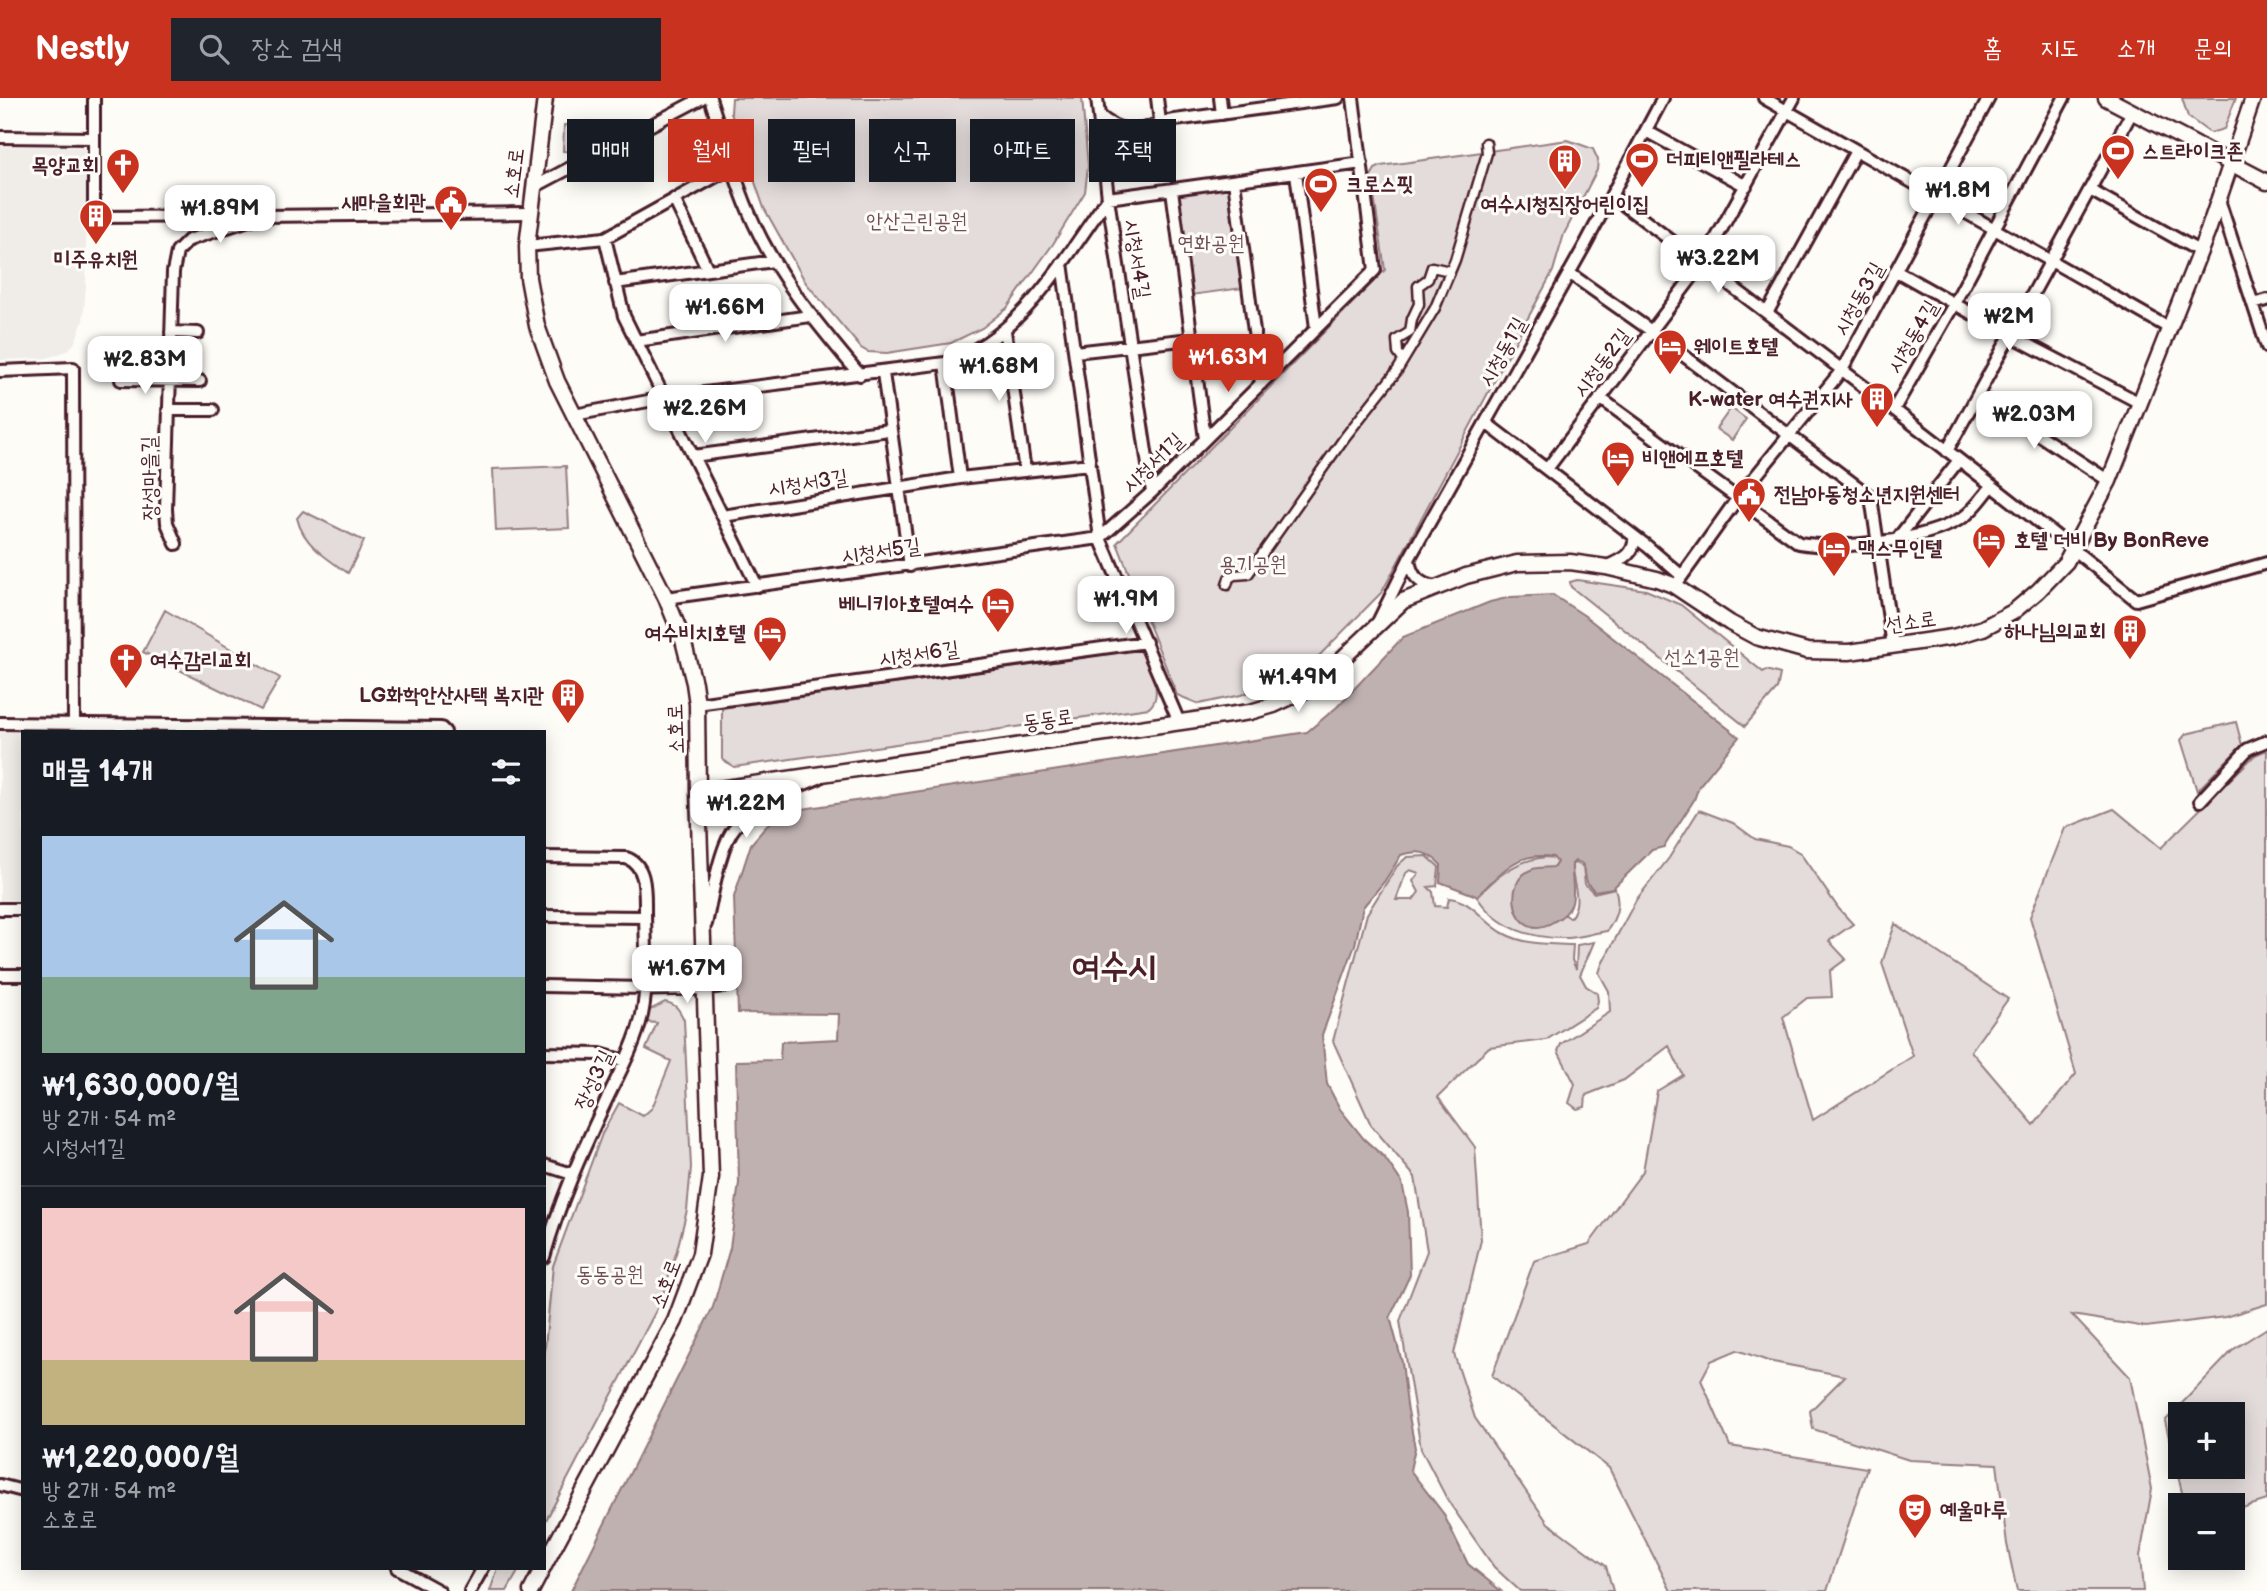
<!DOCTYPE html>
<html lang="ko">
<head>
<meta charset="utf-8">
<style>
	:root { --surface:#171b24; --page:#20242c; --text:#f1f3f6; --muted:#9ea1a6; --line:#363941; --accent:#c8321e }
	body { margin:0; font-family:"Balsamiq Sans","Poor Story",sans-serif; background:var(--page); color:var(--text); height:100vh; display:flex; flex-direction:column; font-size:26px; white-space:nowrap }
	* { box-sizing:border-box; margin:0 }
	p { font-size:23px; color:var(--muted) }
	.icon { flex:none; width:38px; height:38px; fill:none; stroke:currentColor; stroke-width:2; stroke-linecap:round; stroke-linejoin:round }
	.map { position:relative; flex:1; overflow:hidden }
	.drawer { position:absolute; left:21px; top:632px; width:525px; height:840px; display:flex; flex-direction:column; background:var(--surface); border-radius:0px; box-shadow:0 4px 18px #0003 }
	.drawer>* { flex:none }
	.banner { position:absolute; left:567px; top:21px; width:665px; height:63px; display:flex; gap:14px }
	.tools { position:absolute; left:2168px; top:1304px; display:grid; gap:14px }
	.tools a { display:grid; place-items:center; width:77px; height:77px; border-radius:0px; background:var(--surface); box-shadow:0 4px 18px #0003; font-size:35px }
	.price { position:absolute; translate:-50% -60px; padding:0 16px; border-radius:14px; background:#fff; color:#222; font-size:23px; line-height:46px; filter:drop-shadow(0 2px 4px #0008) }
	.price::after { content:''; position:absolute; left:50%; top:42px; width:21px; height:16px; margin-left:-10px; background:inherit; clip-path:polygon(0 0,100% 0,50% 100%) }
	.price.on { background:var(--accent); color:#fff }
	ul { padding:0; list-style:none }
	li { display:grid; align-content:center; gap:14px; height:371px; padding:0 21px }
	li+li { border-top:2px solid var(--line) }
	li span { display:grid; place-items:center; height:217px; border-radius:0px; color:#555 }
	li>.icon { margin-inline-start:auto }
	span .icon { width:126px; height:126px; fill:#fffc; stroke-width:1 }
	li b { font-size:30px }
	h2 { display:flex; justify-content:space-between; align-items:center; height:84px; padding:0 21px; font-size:30px }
	.pill { padding:0 24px; border-radius:0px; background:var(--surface); box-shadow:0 4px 18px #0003; font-size:24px; line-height:63px }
	.pill.on { background:var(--accent); color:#fff }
	header { display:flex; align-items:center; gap:42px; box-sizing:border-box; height:98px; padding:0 35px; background:var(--accent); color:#fff }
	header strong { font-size:33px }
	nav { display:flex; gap:38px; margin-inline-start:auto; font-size:24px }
	.search { width:490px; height:63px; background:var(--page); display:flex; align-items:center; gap:18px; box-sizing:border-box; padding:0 24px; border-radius:0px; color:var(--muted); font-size:26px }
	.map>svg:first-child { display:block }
	.built { fill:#f0ece8 }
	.green { fill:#e3dcda; stroke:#967e82; stroke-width:2; fill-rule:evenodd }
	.water { fill:#c0b1b1; stroke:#91777b; stroke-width:2 }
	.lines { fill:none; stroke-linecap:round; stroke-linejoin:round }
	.pedestrian-casing { stroke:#4a1f2b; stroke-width:13 }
	.minor-casing { stroke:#4a1f2b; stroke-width:16 }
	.tertiary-casing { stroke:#4a1f2b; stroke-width:19 }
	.pedestrian { stroke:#fdfcf7; stroke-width:8 }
	.minor { stroke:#fdfcf7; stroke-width:10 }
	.tertiary { stroke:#fdfcf7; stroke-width:14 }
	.labels { text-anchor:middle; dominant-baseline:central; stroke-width:6; stroke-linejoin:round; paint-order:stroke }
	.poi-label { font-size:21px; font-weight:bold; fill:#4a1f2b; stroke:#fdfcf7; text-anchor:start }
	.street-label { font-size:21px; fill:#4a1f2b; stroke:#fdfcf7 }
	.park-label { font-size:21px; fill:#704e57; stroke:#fdfcf7 }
	.town-label { font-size:35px; font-weight:bold; fill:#4a1f2b; stroke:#fdfcf7 }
</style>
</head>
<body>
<header>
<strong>Nestly</strong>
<div class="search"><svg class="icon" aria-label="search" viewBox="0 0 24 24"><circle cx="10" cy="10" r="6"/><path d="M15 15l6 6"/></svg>장소 검색</div>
<nav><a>홈</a><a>지도</a><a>소개</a><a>문의</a></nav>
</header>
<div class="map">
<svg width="2267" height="1493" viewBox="0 0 2267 1493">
	<rect width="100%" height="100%" fill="#fdfcf7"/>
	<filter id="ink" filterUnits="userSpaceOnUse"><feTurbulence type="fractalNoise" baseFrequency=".0143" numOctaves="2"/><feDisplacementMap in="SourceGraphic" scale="14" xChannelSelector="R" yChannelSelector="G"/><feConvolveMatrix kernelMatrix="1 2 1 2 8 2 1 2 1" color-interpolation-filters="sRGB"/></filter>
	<g filter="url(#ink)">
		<path class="built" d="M0,48l82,1 4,5v133l-3,36 -9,23 -7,7 -20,7 -47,2z
			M0,630h152l5,3 -134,1v168h-23z"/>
		<path class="green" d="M732,0h350l6,68 -3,26 -32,52 -46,64 -25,20 -31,15 -64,10 -19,-1 -7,-4 -55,-65 -42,-75 -33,-95z
			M2182,0h54l-12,31 -14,4 -22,-16z
			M564,27h15l-1,27 -15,-1z
			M582,27l40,1 -41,21z
			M1568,42l25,9 5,11 -1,10 -33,64 -11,37 -171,321 -74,75 -67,28 -42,9 -22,-9 -60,-152 268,-273 -14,-94 4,-7 6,-3z
			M1225,89l5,3 13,98 -52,7 -13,-97 3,-5z
			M1731,310l15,11 -14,21 -16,-11z
			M566,368l3,62 -73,3 -3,-62z
			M303,413l61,30 -16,32c-21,-14 -45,-29 -51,-55z
			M1577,482l69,10 35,15 82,67 3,-2 14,4 -3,15 -32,37 -174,-139 -1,-5z
			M165,512l115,68 -19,32 -118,-58z
			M1136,552l7,2c6,17 22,42 6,56l-415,59 -12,-8v-51z
			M2236,624l6,23 -45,46 -16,-51 5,-6z
			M2267,652v554l-42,13 -79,10 -74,-12 58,62 22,112 -12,67 3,35h-126l-10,-47 -10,-80 -88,-4 -96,-31 -3,-18 35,-35 -77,-15 -31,-11 -26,11 -10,19 29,66 137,22 -40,123h-156l-62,-123 -117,-92 42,-115 55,-17 54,-73 14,-80 26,-16 -14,-29 -45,34 -38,15 -1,12 -8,2 -8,-6 6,-19 -17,-33 3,-7 49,-32 -1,-21 -10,-18 3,-9 34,-64 33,-42 30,-48 34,13 22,16 33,7 12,7 39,56 14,15 -24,17 17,18 -16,12 2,26 -25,1 -24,19 30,103 100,-64 -31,-93 13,-39 113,75 -37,52 63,74 42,-51 -46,-157 35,-89 49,-19 47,39 94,-93z
			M1427,758l12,11 -2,19 -9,1 5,5 2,14 12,1 2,-9c23,2 34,24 54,35 21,12 47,11 70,12l-1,15 4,9 1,-24 17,-3 -14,33 6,11 11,7 1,8 -2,7 -50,32 -57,7 -51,50 37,50 6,93 -27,114 21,64 73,105 58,43 7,25h-93l-26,-24 -46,-66 -27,-52 -21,-128 27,-70 -12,-74 -44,-52 -38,-84 34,-127 30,-48 10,-9zM1410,772l9,3 -6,8 6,11 -6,8h-17l10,-27z
			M1546,759l9,1 2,4 -3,5 -39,24 3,23 16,13 15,-3 15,-10 6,4c14,-18 1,-34 2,-54l4,-1 7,4 2,17 9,9 21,-5c6,17 1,30 -8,43 -13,2 -26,6 -38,7 -37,1 -71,-9 -92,-41 20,-21 39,-37 69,-40z
			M665,904c11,2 14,7 19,18l7,147 -4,43 -10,40 -17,53 -116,221v-167l9,-91 49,-132 17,-31 24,13 9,-8 19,-47 -25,-12 11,-26 -12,-1 5,-12z
			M2267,1230v172l-34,11v-6h-48l-20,-84 69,-72zM2233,1316v52h-53v-52z
			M498,1470h22l-13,23h-17z"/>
		<path class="water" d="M1553,497l32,21 154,121 -40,49 -5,14 -30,47 -12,3 -39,38 -19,3c-1,-2 -6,-7 -7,-9 -4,-10 1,-19 -12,-21l-3,3c-1,12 3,27 0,39 -3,9 -11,15 -19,19 -40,23 -53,-43 -20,-53 6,-2 14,-1 21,-2l3,-5 -4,-5c-37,-6 -52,16 -76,39l-37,-14 1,-17c-13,-14 -23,-15 -40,-10l-17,27 -21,25 -8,38 -33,90 5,49 13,25 24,30 21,19 17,25 6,29 2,63 -20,42 12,45 5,43 8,43 -5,22 33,43 25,51 33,27h-930l142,-284 17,-59 9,-65 -3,-122 44,-1 1,-18 57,-3 1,-25 -101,-1 -4,-116 17,-53 19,-22 26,-12 511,-78 30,-25 66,-70 87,-35 21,-5z"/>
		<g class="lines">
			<g class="pedestrian-casing">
				<path id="pedestrian" d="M1403,262l-5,-7 -1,-13 13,-8 2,-13 7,-15 -1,-18 10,-7 4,-12 18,4
					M1227,487l2,-7 5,-3 14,-1 97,-137 52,-66 38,-63 20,-48 32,-107 -1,-10"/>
			</g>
			<g class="minor-casing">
				<path id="minor" d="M94,0v119l155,-1
					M710,0c12,37 23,76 38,112 26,63 69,114 112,165
					M1097,0l11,100 44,294
					M1157,0l3,24
					M1220,0l2,16
					M1764,0l405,230
					M1099,17c18,17 40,20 61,7l178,-24
					M1646,33l100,55
					M0,39l94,1
					M733,69l-128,71 19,78 133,270
					M1296,75l20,155
					M1234,83l27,203
					M534,89l168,-89
					M1172,92l33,249
					M2090,92l109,61
					M1612,98c176,133 353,265 524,404l131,-37
					M2218,99l49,150
					M674,101l34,71
					M527,148l78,-8
					M1062,165l38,275 79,184
					M1896,173l114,64 130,68
					M1569,175l81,57 221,167 22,149
					M615,185l159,-22
					M2253,206l14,-4
					M1767,215l89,-162
					M1005,233l20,140
					M171,234l27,1
					M636,243l174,-25
					M1075,254l116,-13
					M945,265l15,115
					M0,273l73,-3 1,356
					M883,275l27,193
					M121,282l79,1
					M1978,297l131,86
					M1600,300l199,145c43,7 125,-2 163,-25 12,-7 21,-22 30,-32
					M1894,311l60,-105 110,-206
					M168,312h45
					M574,317l90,-17 281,-35c77,-25 118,-103 163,-165l254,-35
					M1486,325l161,123 35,30 -2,3
					M1947,353l185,-339
					M693,358l196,-26
					M1547,371l155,-205 92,-166
					M723,418l237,-38 130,-14
					M1100,440l52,-46 223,-222 -22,-172
					M1898,440l61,-78
					M176,446l-9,-21 -1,-14 7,-237 4,-20 12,-12 72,-24 270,-3
					M1409,461c2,17 10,25 26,28
					M1606,469c15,-7 30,-12 28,-31
					M1682,478l55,-77 105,-129 147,-272
					M666,500l434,-60
					M1378,524l31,-63 176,-314 78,-147
					M697,606l449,-62
					M0,625l441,5 4,4
					M2200,703l48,-52 19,-8
					M544,759l82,1c20,6 19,32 19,50 0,34 4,73 -3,107 -7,31 -24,60 -37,88 -24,51 -46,100 -61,154
					M0,811h23
					M544,818l101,1
					M706,826c6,-25 13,-79 30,-98 21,-25 54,-36 83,-48
					M0,877h23
					M544,888l101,2
					M544,955l56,1 25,7
					M544,1067l28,9
					M0,1387l23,6
					M397,1470l42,23
					M470,1493l13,-23"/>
			</g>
			<g class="tertiary-casing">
				<path id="tertiary" d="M2106,0l161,84
					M698,694l552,-80 24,-7 32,-15 20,-16 77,-73 63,-25 51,-13 53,-1 36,5 51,12 16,6 57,38 26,14 51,14 42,1 104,-15 30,-9 30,-16 25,-21 28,-29 43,-81 99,-250 45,-133
					M645,890l59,-1 22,-3
					M544,1468l131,-245 25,-67 11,-77 -13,-385 -1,-88 -3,-21 -11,-43 -17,-42 -109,-217 -20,-55 -9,-48 -1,-32 18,-148
					M531,1493l12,-23"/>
			</g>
			<use href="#pedestrian" class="pedestrian"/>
			<use href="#minor" class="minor"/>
			<use href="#tertiary" class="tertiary"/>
		</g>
	</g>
	<defs>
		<g id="stadium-pin" transform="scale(1.75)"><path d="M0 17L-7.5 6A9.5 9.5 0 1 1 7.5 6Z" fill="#c8321e" stroke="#fdfcf7"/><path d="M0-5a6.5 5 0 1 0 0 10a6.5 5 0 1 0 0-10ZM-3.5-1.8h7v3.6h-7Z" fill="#fff"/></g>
		<g id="building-pin" transform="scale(1.75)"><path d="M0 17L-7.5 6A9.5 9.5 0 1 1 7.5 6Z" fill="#c8321e" stroke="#fdfcf7"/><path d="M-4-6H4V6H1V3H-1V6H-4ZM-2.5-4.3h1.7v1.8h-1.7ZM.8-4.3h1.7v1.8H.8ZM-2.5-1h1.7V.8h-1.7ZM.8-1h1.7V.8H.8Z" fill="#fff"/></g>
		<g id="church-pin" transform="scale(1.75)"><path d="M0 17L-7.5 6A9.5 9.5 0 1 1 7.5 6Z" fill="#c8321e" stroke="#fdfcf7"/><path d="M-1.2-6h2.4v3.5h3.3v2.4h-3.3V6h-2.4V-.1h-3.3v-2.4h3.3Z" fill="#fff"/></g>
		<g id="civic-pin" transform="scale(1.75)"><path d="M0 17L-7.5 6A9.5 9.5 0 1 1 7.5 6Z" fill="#c8321e" stroke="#fdfcf7"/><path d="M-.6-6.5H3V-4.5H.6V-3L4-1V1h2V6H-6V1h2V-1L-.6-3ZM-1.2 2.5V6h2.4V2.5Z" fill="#fff"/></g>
		<g id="hotel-pin" transform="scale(1.75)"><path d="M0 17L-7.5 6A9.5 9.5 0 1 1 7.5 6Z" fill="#c8321e" stroke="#fdfcf7"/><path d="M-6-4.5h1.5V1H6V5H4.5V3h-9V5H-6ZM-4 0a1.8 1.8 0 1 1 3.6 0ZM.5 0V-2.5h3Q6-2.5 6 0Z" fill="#fff"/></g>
		<g id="theatre-pin" transform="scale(1.75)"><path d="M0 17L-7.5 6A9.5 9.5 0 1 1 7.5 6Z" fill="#c8321e" stroke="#fdfcf7"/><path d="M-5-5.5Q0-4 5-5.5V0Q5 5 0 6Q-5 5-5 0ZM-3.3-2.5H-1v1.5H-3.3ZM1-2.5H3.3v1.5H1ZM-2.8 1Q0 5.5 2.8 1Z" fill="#fff"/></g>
	</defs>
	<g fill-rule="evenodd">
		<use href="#stadium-pin" x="2118" y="53"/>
		<use href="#stadium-pin" x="1642" y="61"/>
		<use href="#building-pin" x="1565" y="63"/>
		<use href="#church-pin" x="123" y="67"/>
		<use href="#stadium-pin" x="1321" y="86"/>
		<use href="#civic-pin" x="451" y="104"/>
		<use href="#building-pin" x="96" y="118"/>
		<use href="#hotel-pin" x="1670" y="248"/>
		<use href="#building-pin" x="1877" y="301"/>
		<use href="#hotel-pin" x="1618" y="360"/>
		<use href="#civic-pin" x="1749" y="396"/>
		<use href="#hotel-pin" x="1989" y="442"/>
		<use href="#hotel-pin" x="1834" y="450"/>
		<use href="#hotel-pin" x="998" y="506"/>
		<use href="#building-pin" x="2130" y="533"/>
		<use href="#hotel-pin" x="770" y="535"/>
		<use href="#church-pin" x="126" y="562"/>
		<use href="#building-pin" x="568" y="597"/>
		<use href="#theatre-pin" x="1915" y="1412"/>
	</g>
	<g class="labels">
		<g class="poi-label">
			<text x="2142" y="53">스트라이크존</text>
			<text x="1666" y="61">더피티앤필라테스</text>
			<text x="99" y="67" text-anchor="end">목양교회</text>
			<text x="1346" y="86">크로스핏</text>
			<text x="426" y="104" text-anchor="end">새마을회관</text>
			<text x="1565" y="106" text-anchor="middle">여수시청직장어린이집</text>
			<text x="96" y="161" text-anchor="middle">미주유치원</text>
			<text x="1694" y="248">웨이트호텔</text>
			<text x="1853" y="301" text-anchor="end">K-water 여수권지사</text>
			<text x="1642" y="360">비앤에프호텔</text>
			<text x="1774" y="396">전남아동청소년지원센터</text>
			<text x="2014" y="442">호텔 더비 By BonReve</text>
			<text x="1858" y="450">맥스무인텔</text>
			<text x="974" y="506" text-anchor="end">베니키아호텔여수</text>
			<text x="2106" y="533" text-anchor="end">하나님의교회</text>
			<text x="746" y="535" text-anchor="end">여수비치호텔</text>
			<text x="150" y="562">여수감리교회</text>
			<text x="544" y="597" text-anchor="end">LG화학안산사택 복지관</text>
			<text x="1940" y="1412">예울마루</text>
		</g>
		<g class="street-label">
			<text transform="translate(514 75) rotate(-83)">소호로</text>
			<text transform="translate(1137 161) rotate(81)">시청서4길</text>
			<text transform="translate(1859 201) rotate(-61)">시청동3길</text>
			<text transform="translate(1913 239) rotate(-60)">시청동4길</text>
			<text transform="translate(1503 254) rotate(-61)">시청동1길</text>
			<text transform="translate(1602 265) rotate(-53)">시청동2길</text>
			<text transform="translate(1153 365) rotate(-44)">시청서1길</text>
			<text transform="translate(150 380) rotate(-91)">장성마을길</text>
			<text transform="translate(808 385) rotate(-9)">시청서3길</text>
			<text transform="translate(881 453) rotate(-8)">시청서5길</text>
			<text transform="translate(1911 524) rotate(-8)">선소로</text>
			<text transform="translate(919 556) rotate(-8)">시청서6길</text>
			<text transform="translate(1048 622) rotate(-8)">동동로</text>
			<text transform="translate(676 631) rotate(-92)">소호로</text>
			<text transform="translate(594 982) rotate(-65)">장성3길</text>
			<text transform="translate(666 1186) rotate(-69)">소호로</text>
		</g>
		<g class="park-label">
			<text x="917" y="123">안산근린공원</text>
			<text x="1211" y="145">연화공원</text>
			<text x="1253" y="466">용기공원</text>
			<text x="1702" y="559">선소1공원</text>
			<text x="610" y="1176">동동공원</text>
		</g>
		<g class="town-label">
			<text x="1114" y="869">여수시</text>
		</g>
	</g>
</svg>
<div class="tools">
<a>+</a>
<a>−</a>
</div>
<b class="price" style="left:1958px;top:129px">₩1.8M</b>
<b class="price" style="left:220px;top:147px">₩1.89M</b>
<b class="price" style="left:1718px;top:197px">₩3.22M</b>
<b class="price" style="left:725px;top:246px">₩1.66M</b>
<b class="price" style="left:2009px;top:255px">₩2M</b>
<b class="price on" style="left:1228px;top:296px">₩1.63M</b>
<b class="price" style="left:145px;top:298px">₩2.83M</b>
<b class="price" style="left:999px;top:305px">₩1.68M</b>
<b class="price" style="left:705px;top:347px">₩2.26M</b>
<b class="price" style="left:2034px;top:353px">₩2.03M</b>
<b class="price" style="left:1126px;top:538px">₩1.9M</b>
<b class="price" style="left:1298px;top:616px">₩1.49M</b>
<b class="price" style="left:746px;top:742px">₩1.22M</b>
<b class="price" style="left:687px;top:907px">₩1.67M</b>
<div class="banner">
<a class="pill">매매</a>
<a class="pill on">월세</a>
<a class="pill">필터</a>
<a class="pill">신규</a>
<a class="pill">아파트</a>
<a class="pill">주택</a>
</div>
<section class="drawer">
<h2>매물 14개<svg class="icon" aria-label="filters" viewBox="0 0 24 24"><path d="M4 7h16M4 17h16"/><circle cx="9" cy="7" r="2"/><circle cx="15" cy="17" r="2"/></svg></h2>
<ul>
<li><span style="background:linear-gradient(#a9c7e8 65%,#7fa58c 0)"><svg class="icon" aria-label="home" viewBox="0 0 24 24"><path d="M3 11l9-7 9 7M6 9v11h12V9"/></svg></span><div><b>₩1,630,000/월</b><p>방 2개 · 54 m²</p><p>시청서1길</p></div></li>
<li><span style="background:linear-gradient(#f6c9c9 70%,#c2b280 0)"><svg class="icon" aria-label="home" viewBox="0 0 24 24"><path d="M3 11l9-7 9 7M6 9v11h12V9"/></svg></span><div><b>₩1,220,000/월</b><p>방 2개 · 54 m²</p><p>소호로</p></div></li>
</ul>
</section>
</div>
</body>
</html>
